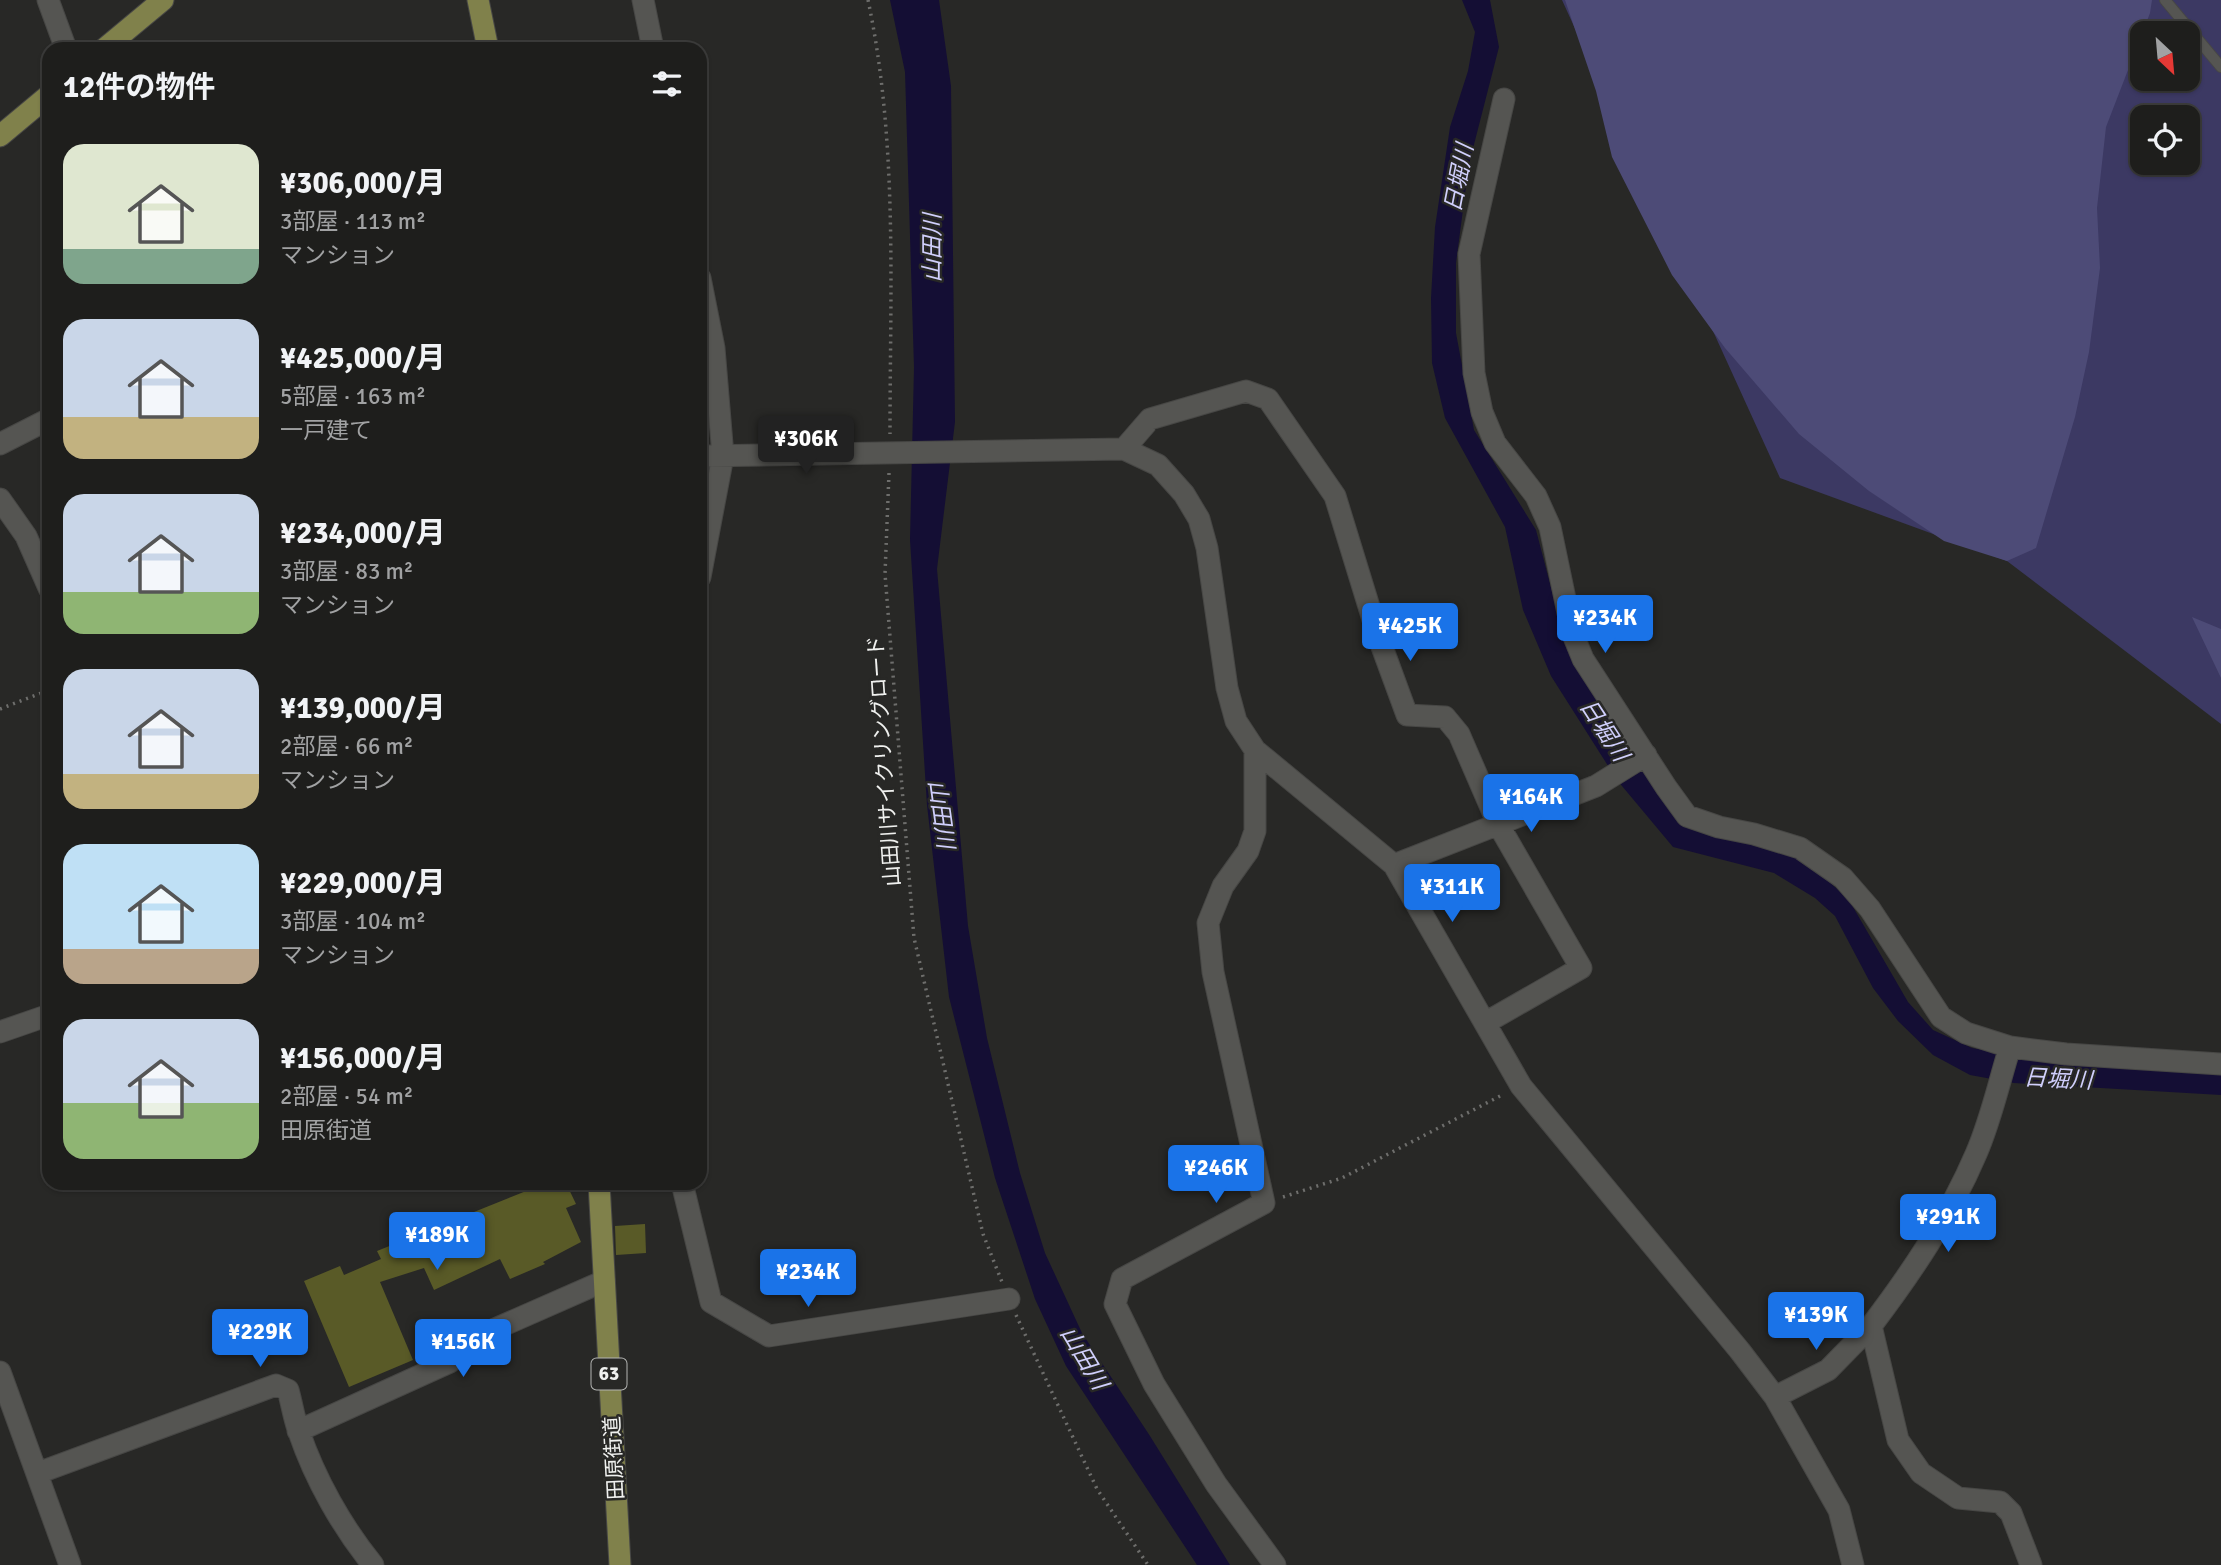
<!DOCTYPE html>
<html lang="ja">
<head>
<meta charset="utf-8">
<style>
	:root { --surface:#1e1e1c; --page:#2b2b29; --text:#f1f3f6; --muted:#a1a2a3; --line:#3c3c3b; --accent:#1a73e8 }
	body { margin:0; font-family:Signika,"Noto Sans JP",sans-serif; background:var(--page); color:var(--text); height:100vh; display:flex; flex-direction:column; font-size:26px; white-space:nowrap }
	* { box-sizing:border-box; margin:0 }
	p { font-size:23px; color:var(--muted) }
	.icon { flex:none; width:38px; height:38px; fill:none; stroke:currentColor; stroke-width:2; stroke-linecap:round; stroke-linejoin:round }
	.map { position:relative; flex:1; overflow:hidden }
	.side { position:absolute; left:42px; top:42px; width:665px; height:1148px; display:flex; flex-direction:column; background:var(--surface); border-radius:21px; box-shadow:0 2px 5px #0004,0 0 0 2px var(--line) }
	.side>* { flex:none }
	.needle { width:46px; rotate:154deg }
	.fabs { position:absolute; left:2130px; top:21px; display:grid; gap:14px }
	.fabs a { display:grid; place-items:center; width:70px; height:70px; border-radius:14px; background:var(--surface); box-shadow:0 2px 5px #0004,0 0 0 2px var(--line); font-size:35px }
	.price { position:absolute; translate:-50% -60px; padding:0 16px; border-radius:7px; background:var(--accent); color:#fff; font-size:23px; line-height:46px; filter:drop-shadow(0 2px 4px #0008) }
	.price::after { content:''; position:absolute; left:50%; top:42px; width:21px; height:16px; margin-left:-10px; background:inherit; clip-path:polygon(0 0,100% 0,50% 100%) }
	.price.on { background:#222; color:#fff }
	ul { padding:0; list-style:none }
	li { display:flex; align-items:center; gap:21px; height:175px; padding:0 21px }
	li span { display:grid; place-items:center; flex:none; width:196px; height:140px; border-radius:21px; color:#555 }
	li>.icon { margin-inline-start:auto }
	span .icon { width:84px; height:84px; fill:#fffc; stroke-width:1 }
	li b { font-size:30px }
	h2 { display:flex; justify-content:space-between; align-items:center; height:84px; padding:0 21px; font-size:30px }
	.map>svg:first-child { display:block }
	.green { fill:#3c3963; fill-rule:evenodd }
	.forest { fill:#4d4b77 }
	.water { fill:#140e34 }
	.building { fill:#595a27 }
	.lines { fill:none; stroke-linecap:round; stroke-linejoin:round }
	.service-casing { stroke:#474745; stroke-width:12 }
	.minor-casing { stroke:#474745; stroke-width:23 }
	.primary-casing { stroke:#474745; stroke-width:23 }
	.path { stroke:#6e6e6c; stroke-width:3.5; stroke-dasharray:2 5; stroke-linecap:butt }
	.service { stroke:#555552; stroke-width:10 }
	.minor { stroke:#555552; stroke-width:21 }
	.primary { stroke:#80814b; stroke-width:21 }
	.labels { text-anchor:middle; dominant-baseline:central; stroke-width:5; stroke-linejoin:round; paint-order:stroke }
	.shield { fill:#282826; stroke:#b4b5b3; stroke-width:2 }
	.shield-label { font-size:19px; font-weight:bold; fill:#f0f1ef }
	.street-label { font-size:21px; fill:#f0f1ef; stroke:#282826 }
	.water-label { font-size:23px; font-style:italic; fill:#d0cffc; stroke:#282826 }
</style>
</head>
<body>
<div class="map">
<svg width="2221" height="1565" viewBox="0 0 2221 1565">
	<rect width="100%" height="100%" fill="#282826"/>
	<path class="green" d="M1562,0h659v724l-214,-163 -227,-83zM2142,33h46v46h-46zM2142,117h46v46h-46z"/>
	<path class="forest" d="M1565,0h587l-2,13 -44,114 -9,81 3,60 -11,84 -14,65 -39,131 -29,13 -63,-20 -75,-50 -70,-57 -74,-86 -53,-73 -60,-118 -16,-66z
		M2192,617l29,12v49z"/>
	<path class="water" d="M890,0h49l12,86 4,336 -18,147 31,357 19,112 33,135 25,80 37,80 68,103 80,129h-33l-131,-199 -31,-67 -40,-121 -46,-181 -22,-192 -17,-265 4,-173 -9,-295z
		M1462,0h28l9,47 -30,117 -13,99v70l18,97 62,100 31,119 49,84 47,64 108,44 38,22 40,37 59,102 25,28 39,18 77,13 172,11v23l-207,-12 -44,-8 -37,-20 -35,-34 -25,-33 -38,-72 -20,-18 -41,-25 -101,-26 -56,-67 -66,-104 -28,-66 -18,-83 -60,-109 -13,-55 -1,-65 4,-71 15,-100 18,-56 7,-39z"/>
	<path class="building" d="M546,1183h20l10,21 -10,4 15,34 -38,20 2,2 -35,15 -10,-20 -66,31 -10,-22 -44,14 33,78 -64,27 -45,-106 36,-15 4,9 37,-16 -4,-8z
		M645,1224l1,29 -30,2 -1,-29z"/>
	<g class="lines">
		<g class="service-casing">
			<path id="service" d="M2165,0l56,67"/>
		</g>
		<g class="minor-casing">
			<path id="minor" d="M48,0l18,49
				M643,0l10,49
				M1504,99l-35,155 5,119 8,39 13,31 41,53 14,31 22,105 11,27 83,128 21,29 32,11 35,7 46,14 43,30 27,31 71,108 25,16 44,14
				M700,278l14,70 9,108 -23,121
				M0,444l49,-25
				M1124,449l26,-30 96,-28 22,8 67,97 43,140 29,79 38,2 14,17 39,90 83,144 -96,55
				M700,456l424,-7 34,16 26,29 15,25 8,29 20,140 9,33 19,29 139,115 127,221 219,265 35,46 64,113 14,55
				M0,499l26,37 23,52
				M1255,750v81l-7,20 -25,35 -15,37 5,49 51,231 -142,76 -7,25 39,80 62,100 59,81
				M1394,865l202,-79 50,-31
				M0,1032l49,-17
				M682,1183l29,119 58,34 240,-37
				M0,1372l70,193
				M1775,1397l53,-27 43,-44
				M298,1431l152,-69 20,-22 134,-59
				M38,1473l238,-88 12,5c4,14 6,29 11,42 16,47 43,95 74,133
				M2031,1565l-20,-52 -11,-11 -42,-4 -37,-25 -23,-33 -27,-114c41,-54 78,-109 105,-172 15,-34 23,-72 34,-107l56,7 155,10"/>
		</g>
		<g class="primary-casing">
			<path id="primary" d="M478,0l10,49
				M104,49l59,-49
				M0,136l49,-41
				M599,1183l21,382"/>
		</g>
		<path class="path" d="M868,0c30,142 22,289 22,434
			M889,473l-4,101 29,364 69,296 19,48
			M0,709l49,-19
			M1283,1197l59,-19 162,-84
			M1016,1315l81,174 51,76"/>
		<use href="#service" class="service"/>
		<use href="#minor" class="minor"/>
		<use href="#primary" class="primary"/>
	</g>
	<g class="labels">
		<rect class="shield" x="591.5" y="1358.5" width="35" height="31" rx="5"/>
		<g class="shield-label">
			<text x="609" y="1374">63</text>
		</g>
		<g class="street-label">
			<text transform="translate(884 761) rotate(-94)">山田川サイクリングロード</text>
			<text transform="translate(614 1458) rotate(-93)">田原街道</text>
		</g>
		<g class="water-label">
			<text transform="translate(1459 178) rotate(-79)">日堀川</text>
			<text transform="translate(932 248) rotate(-90)">山田川</text>
			<text transform="translate(1604 730) rotate(57)">日堀川</text>
			<text transform="translate(941 814) rotate(82)">山田川</text>
			<text transform="translate(2058 1079) rotate(3)">日堀川</text>
			<text transform="translate(1084 1358) rotate(59)">山田川</text>
		</g>
	</g>
</svg>
<div class="fabs">
<a><svg class="needle" viewBox="-14 -14 28 28"><path d="M0-13l5 13h-10z" fill="#e53935"/><path d="M0 13l5-13h-10z" fill="#a1a2a3"/></svg></a>
<a><svg class="icon" aria-label="locate" viewBox="0 0 24 24"><circle cx="12" cy="12" r="6"/><path d="M12 2v4M12 18v4M2 12h4M18 12h4"/></svg></a>
</div>
<b class="price on" style="left:806px;top:476px">¥306K</b>
<b class="price" style="left:1605px;top:655px">¥234K</b>
<b class="price" style="left:1410px;top:663px">¥425K</b>
<b class="price" style="left:1531px;top:834px">¥164K</b>
<b class="price" style="left:1452px;top:924px">¥311K</b>
<b class="price" style="left:1216px;top:1205px">¥246K</b>
<b class="price" style="left:1948px;top:1254px">¥291K</b>
<b class="price" style="left:437px;top:1272px">¥189K</b>
<b class="price" style="left:808px;top:1309px">¥234K</b>
<b class="price" style="left:1816px;top:1352px">¥139K</b>
<b class="price" style="left:260px;top:1369px">¥229K</b>
<b class="price" style="left:463px;top:1379px">¥156K</b>
<section class="side">
<h2>12件の物件<svg class="icon" aria-label="filters" viewBox="0 0 24 24"><path d="M4 7h16M4 17h16"/><circle cx="9" cy="7" r="2"/><circle cx="15" cy="17" r="2"/></svg></h2>
<ul>
<li><span style="background:linear-gradient(#dfe7d0 75%,#7fa58c 0)"><svg class="icon" aria-label="home" viewBox="0 0 24 24"><path d="M3 11l9-7 9 7M6 9v11h12V9"/></svg></span><div><b>¥306,000/月</b><p>3部屋 · 113 m²</p><p>マンション</p></div></li>
<li><span style="background:linear-gradient(#c9d6e8 70%,#c2b280 0)"><svg class="icon" aria-label="home" viewBox="0 0 24 24"><path d="M3 11l9-7 9 7M6 9v11h12V9"/></svg></span><div><b>¥425,000/月</b><p>5部屋 · 163 m²</p><p>一戸建て</p></div></li>
<li><span style="background:linear-gradient(#c9d6e8 70%,#8fb573 0)"><svg class="icon" aria-label="home" viewBox="0 0 24 24"><path d="M3 11l9-7 9 7M6 9v11h12V9"/></svg></span><div><b>¥234,000/月</b><p>3部屋 · 83 m²</p><p>マンション</p></div></li>
<li><span style="background:linear-gradient(#c9d6e8 75%,#c2b280 0)"><svg class="icon" aria-label="home" viewBox="0 0 24 24"><path d="M3 11l9-7 9 7M6 9v11h12V9"/></svg></span><div><b>¥139,000/月</b><p>2部屋 · 66 m²</p><p>マンション</p></div></li>
<li><span style="background:linear-gradient(#bfe0f5 75%,#b9a48a 0)"><svg class="icon" aria-label="home" viewBox="0 0 24 24"><path d="M3 11l9-7 9 7M6 9v11h12V9"/></svg></span><div><b>¥229,000/月</b><p>3部屋 · 104 m²</p><p>マンション</p></div></li>
<li><span style="background:linear-gradient(#c9d6e8 60%,#8fb573 0)"><svg class="icon" aria-label="home" viewBox="0 0 24 24"><path d="M3 11l9-7 9 7M6 9v11h12V9"/></svg></span><div><b>¥156,000/月</b><p>2部屋 · 54 m²</p><p>田原街道</p></div></li>
</ul>
</section>
</div>
</body>
</html>
